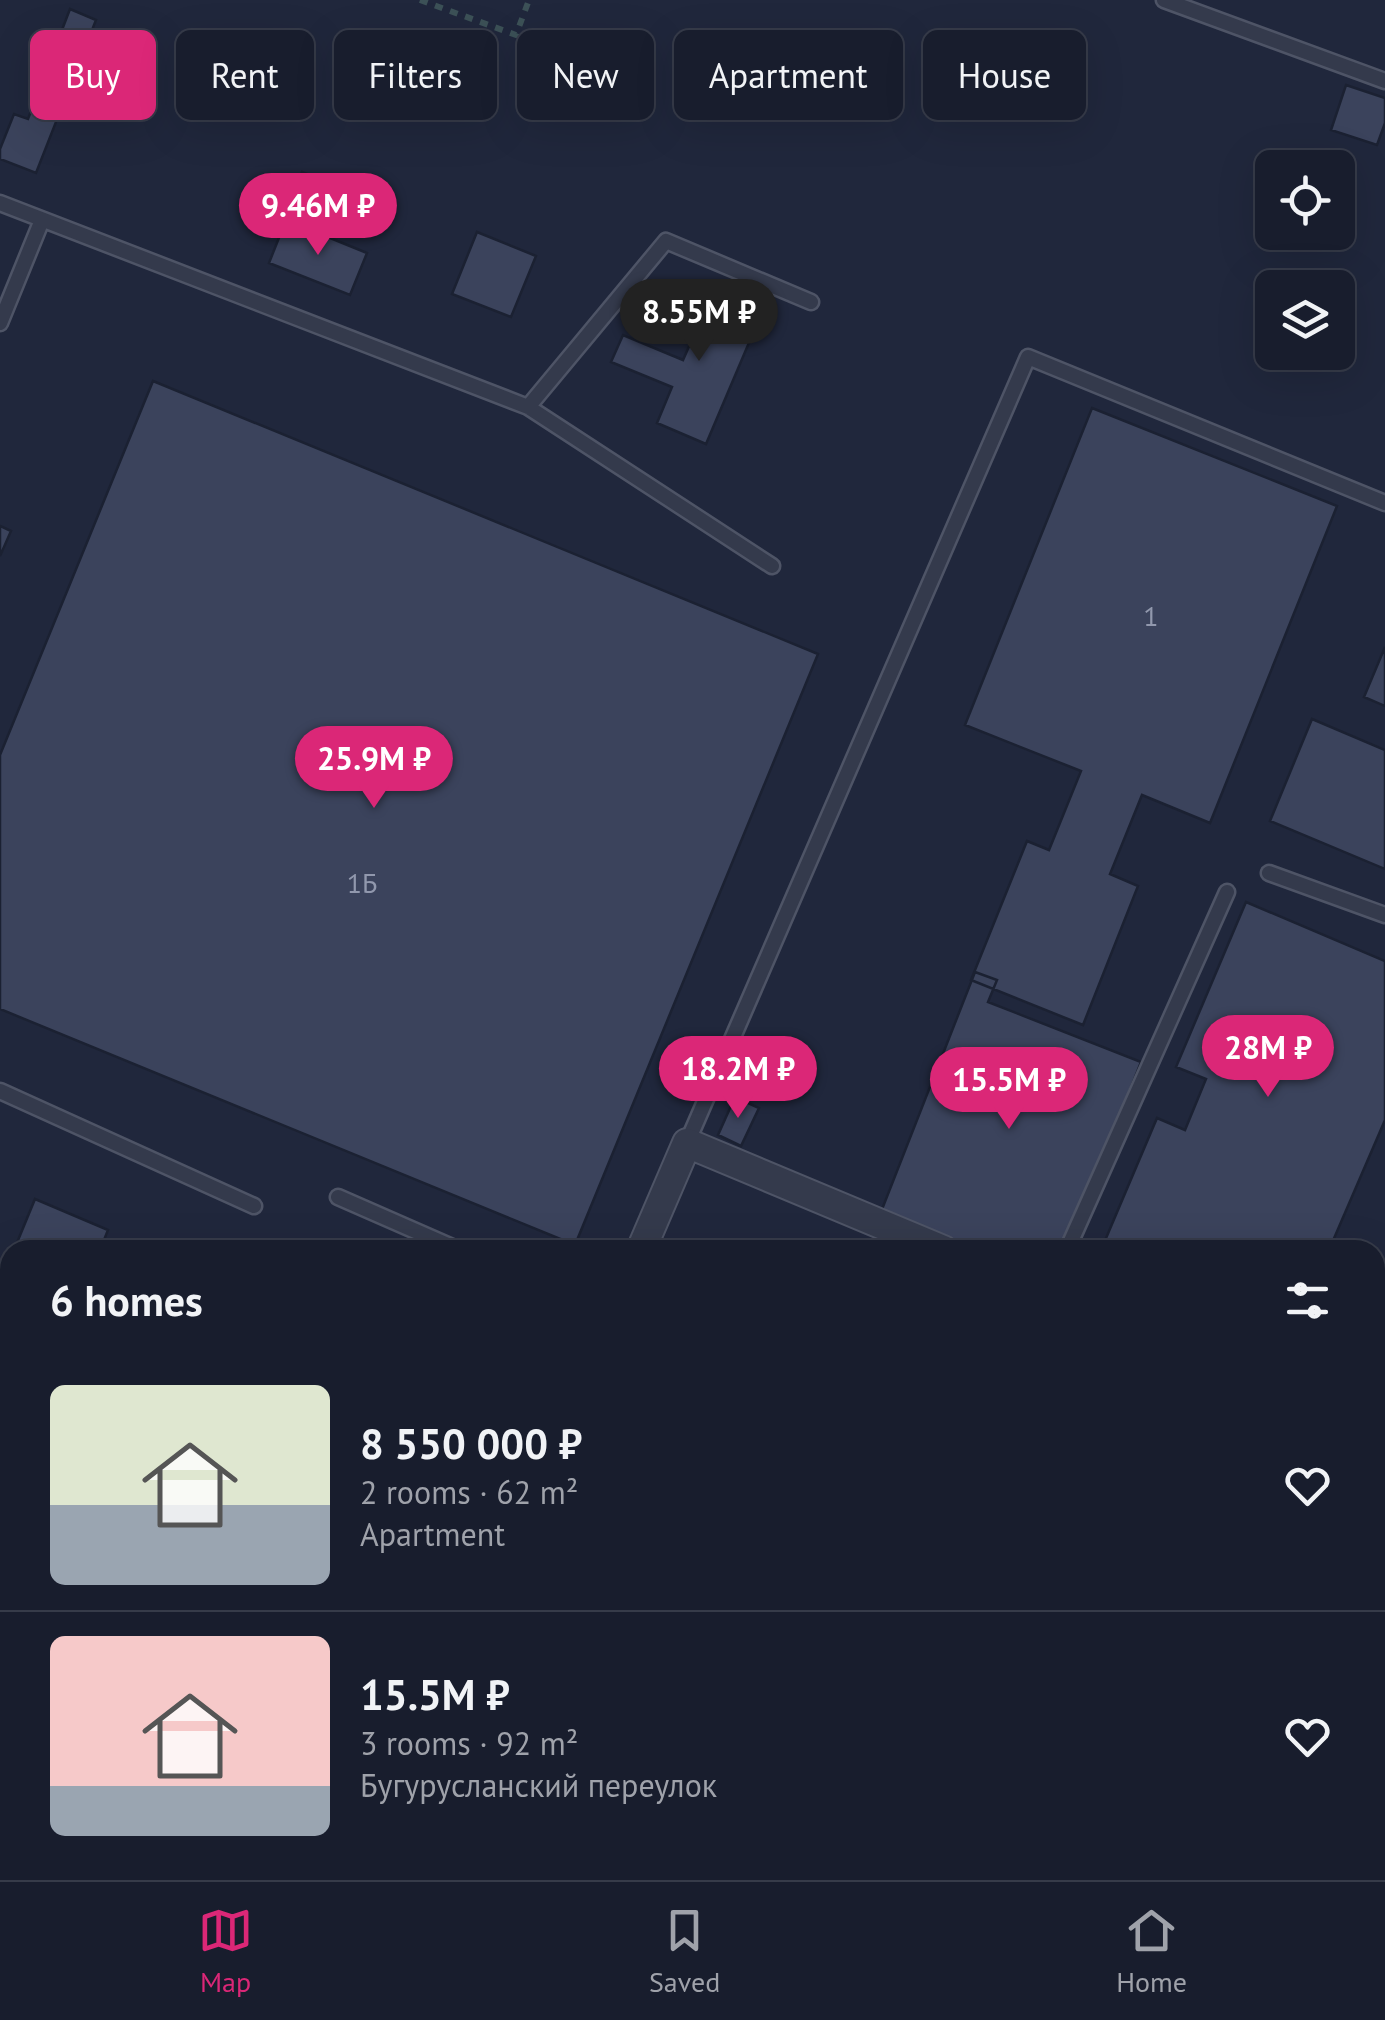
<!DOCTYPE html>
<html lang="en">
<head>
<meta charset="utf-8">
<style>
	:root { --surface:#181d2d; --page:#212635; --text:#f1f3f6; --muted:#9fa2aa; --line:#363b49; --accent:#db2777 }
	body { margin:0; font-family:"PT Sans",sans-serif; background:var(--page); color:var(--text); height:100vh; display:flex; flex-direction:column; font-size:38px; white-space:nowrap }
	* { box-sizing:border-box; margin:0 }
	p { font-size:32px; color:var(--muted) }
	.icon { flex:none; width:55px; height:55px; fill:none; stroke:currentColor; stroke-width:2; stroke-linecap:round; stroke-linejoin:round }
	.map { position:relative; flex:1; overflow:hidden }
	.panel { position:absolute; left:0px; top:1240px; width:1385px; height:640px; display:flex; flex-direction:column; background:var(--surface); border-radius:30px 30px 0 0; box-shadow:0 10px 40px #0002,0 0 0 2px var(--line) }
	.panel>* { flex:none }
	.guide { position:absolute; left:30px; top:30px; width:1325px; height:90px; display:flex; gap:20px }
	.fabs { position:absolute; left:1255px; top:150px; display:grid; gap:20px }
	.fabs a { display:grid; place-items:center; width:100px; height:100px; border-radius:15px; background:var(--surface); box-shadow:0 10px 40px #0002,0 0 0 2px var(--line); font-size:50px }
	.price { position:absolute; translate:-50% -85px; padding:0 22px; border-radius:35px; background:var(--accent); color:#fff; font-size:32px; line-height:65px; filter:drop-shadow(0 2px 5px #0008) }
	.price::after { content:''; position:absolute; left:50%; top:60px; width:30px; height:22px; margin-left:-15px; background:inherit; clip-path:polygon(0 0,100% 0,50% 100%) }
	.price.on { background:#222; color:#fff }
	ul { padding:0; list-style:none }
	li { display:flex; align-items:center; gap:30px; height:250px; padding:0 50px }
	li+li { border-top:2px solid var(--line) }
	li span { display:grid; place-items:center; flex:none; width:280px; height:200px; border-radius:15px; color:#555 }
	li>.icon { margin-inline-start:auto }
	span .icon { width:120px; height:120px; fill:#fffc; stroke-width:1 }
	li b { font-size:42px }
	h2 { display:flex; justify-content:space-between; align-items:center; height:120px; padding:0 50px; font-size:42px }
	.chip { padding:0 35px; border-radius:15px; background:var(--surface); box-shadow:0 10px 40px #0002,0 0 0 2px var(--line); font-size:35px; line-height:90px }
	.chip.on { background:var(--accent); color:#fff }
	.dock { display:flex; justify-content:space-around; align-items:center; height:140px; border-top:2px solid var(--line); background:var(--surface); font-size:28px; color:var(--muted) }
	.dock a { display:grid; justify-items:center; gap:5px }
	.dock .on { color:var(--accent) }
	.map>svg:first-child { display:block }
	.green { fill:#22353d }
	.building { fill:#3b435c; stroke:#1b2132; stroke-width:2.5 }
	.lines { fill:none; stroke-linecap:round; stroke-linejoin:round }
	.service-casing { stroke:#4e5466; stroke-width:19 }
	.minor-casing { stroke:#4e5466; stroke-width:32 }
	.path { stroke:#3c5157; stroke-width:6; stroke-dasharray:8 8; stroke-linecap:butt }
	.service { stroke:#343a4c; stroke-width:14 }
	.minor { stroke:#343a4c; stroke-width:28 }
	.labels { text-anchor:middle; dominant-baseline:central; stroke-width:9; stroke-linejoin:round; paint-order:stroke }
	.number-label { font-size:28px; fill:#9198ad }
</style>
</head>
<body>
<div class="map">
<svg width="1385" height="1880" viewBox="0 0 1385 1880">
	<rect width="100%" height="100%" fill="#20273c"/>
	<path class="green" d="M0,1722l10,4v139l-10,-4z
		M21,1870h137l2,10h-115z"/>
	<path class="building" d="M70,9l26,11 -60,153 -36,-14v-10l14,-35 14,5z
		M1346,85l39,13v25l-8,22 -46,-15z
		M302,172l55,22 -17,41 -54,-22z
		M286,220l81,33 -17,42 -81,-32z
		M477,232l59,24 -25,61 -59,-23z
		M716,285l49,20 -59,139 -49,-21 15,-36 -61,-25 12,-27 60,25z
		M153,381l665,273 -243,591 -575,-236v-254z
		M1092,408l245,98 -127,317 -68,-28 -32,79 28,12 -55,139 -112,-45 56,-139 22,9 32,-79 -116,-46z
		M0,526l11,5 -11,25z
		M1385,647v59l-21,-9z
		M1312,719l73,31v119l-115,-48z
		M1246,902l139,59v159l-56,130h-228l56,-132 28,12 21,-51 -30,-12z
		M975,972l22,8 -9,22 153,60 -74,188h-104l-84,-33z
		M735,1097l24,11 -18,38 -23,-11z
		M35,1199l73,31 -8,20h-86z
		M10,1260v268l-10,-4v-240z
		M1385,1506v62l-10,-5v-35z
		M1375,1625l10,4v99l-10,24z
		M444,1870h60l-4,10h-60z
		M578,1870h36l-4,10h-36z
		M628,1870h58l23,10h-86z
		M1149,1870h48l-4,10h-40l-7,-3z
		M1262,1870h64l-4,10h-65z"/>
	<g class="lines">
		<g class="service-casing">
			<path id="service" d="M1164,0l221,81
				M0,203l528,204 244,159
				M0,323l42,-103
				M528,407l138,-166 145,61
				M1269,873l116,42
				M0,1091l254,115
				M687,1143l341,-786 357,146
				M338,1197l121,53
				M1067,1250l160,-358
				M1375,1342l10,-21
				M0,1618l10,4
				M1012,1880l4,-10
				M1243,1880l4,-10"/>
		</g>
		<g class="minor-casing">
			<path id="minor" d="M641,1250l46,-107 256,107
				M1375,1405l10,2
				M379,1880l4,-10"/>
		</g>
		<path class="path" d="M420,0l96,35 13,-35
			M0,1804l10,4
			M157,1870l24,10"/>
		<use href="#service" class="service"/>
		<use href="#minor" class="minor"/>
	</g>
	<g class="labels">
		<g class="number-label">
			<text x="1151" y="615">1</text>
			<text x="362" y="882">1Б</text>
		</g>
	</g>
</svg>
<div class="fabs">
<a><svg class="icon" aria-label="locate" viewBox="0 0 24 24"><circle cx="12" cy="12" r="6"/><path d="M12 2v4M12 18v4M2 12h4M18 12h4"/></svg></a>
<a><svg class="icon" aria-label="layers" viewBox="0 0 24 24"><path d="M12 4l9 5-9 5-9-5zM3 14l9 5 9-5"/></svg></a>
</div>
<b class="price" style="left:318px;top:258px">9.46M ₽</b>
<b class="price on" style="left:699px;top:364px">8.55M ₽</b>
<b class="price" style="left:374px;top:811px">25.9M ₽</b>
<b class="price" style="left:1268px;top:1100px">28M ₽</b>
<b class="price" style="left:738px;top:1121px">18.2M ₽</b>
<b class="price" style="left:1009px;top:1132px">15.5M ₽</b>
<div class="guide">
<a class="chip on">Buy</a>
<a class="chip">Rent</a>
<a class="chip">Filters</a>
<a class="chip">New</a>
<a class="chip">Apartment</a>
<a class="chip">House</a>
</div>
<section class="panel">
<h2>6 homes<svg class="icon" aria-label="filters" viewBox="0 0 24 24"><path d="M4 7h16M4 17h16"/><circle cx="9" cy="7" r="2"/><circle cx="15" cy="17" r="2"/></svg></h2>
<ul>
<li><span style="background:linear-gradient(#dfe7d0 60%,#9aa5b1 0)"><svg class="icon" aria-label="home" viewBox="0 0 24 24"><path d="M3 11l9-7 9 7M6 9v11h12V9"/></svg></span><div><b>8 550 000 ₽</b><p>2 rooms · 62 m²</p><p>Apartment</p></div><svg class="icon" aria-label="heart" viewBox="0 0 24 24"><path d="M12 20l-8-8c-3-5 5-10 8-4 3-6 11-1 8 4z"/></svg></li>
<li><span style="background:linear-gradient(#f6c9c9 75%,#9aa5b1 0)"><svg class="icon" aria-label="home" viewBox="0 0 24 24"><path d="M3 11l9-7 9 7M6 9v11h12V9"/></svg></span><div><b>15.5M ₽</b><p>3 rooms · 92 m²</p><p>Бугурусланский переулок</p></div><svg class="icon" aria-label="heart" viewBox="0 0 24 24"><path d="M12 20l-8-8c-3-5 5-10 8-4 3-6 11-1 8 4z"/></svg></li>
</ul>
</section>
</div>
<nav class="dock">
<a class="on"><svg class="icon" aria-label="map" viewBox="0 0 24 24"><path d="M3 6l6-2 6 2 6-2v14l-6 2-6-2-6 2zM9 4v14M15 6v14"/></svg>Map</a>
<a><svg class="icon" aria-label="saved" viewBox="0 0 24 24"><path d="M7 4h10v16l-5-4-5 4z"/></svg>Saved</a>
<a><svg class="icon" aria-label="home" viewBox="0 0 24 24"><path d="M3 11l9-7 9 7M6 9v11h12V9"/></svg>Home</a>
</nav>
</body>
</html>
